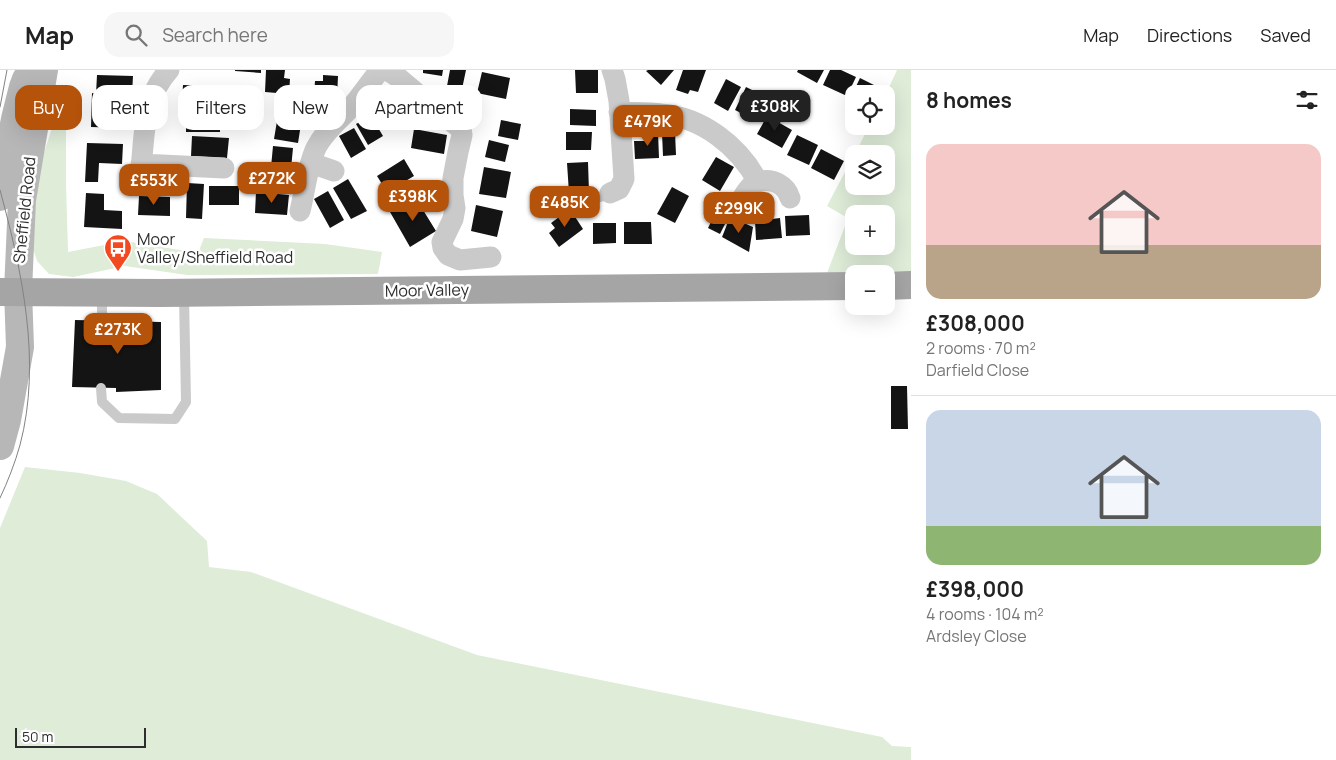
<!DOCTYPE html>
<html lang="en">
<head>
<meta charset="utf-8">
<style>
	:root { --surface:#fff; --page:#f6f6f6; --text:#222; --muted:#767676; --line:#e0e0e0; --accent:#b45309 }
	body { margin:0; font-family:Manrope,sans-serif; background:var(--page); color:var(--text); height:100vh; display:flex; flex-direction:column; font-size:19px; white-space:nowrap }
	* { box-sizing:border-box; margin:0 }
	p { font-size:16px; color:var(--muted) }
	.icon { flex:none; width:28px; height:28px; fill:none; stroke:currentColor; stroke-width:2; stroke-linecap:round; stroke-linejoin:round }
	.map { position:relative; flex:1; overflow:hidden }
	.sheet { display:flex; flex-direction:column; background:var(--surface); width:425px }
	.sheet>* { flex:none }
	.banner { position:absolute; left:15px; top:15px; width:475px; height:45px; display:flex; gap:10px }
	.fabs { position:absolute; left:845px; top:15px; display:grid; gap:10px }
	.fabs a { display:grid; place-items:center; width:50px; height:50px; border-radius:10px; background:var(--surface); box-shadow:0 5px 20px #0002; font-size:25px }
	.scale { position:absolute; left:15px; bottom:12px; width:131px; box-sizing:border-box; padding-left:5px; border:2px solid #2d2d2d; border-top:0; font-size:14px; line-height:18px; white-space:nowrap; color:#2d2d2d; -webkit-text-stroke:4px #fff; paint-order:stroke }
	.price { position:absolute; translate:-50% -42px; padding:0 11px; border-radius:10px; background:var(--accent); color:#fff; font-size:16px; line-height:32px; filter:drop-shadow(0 1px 2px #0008) }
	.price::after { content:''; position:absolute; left:50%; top:30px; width:15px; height:11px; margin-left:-8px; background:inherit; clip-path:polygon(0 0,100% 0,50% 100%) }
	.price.selected { background:#222; color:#fff }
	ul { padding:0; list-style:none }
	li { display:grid; align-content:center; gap:10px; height:265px; padding:0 15px }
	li+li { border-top:1px solid var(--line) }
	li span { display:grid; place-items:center; height:155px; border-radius:15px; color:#555 }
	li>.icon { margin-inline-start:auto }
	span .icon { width:90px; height:90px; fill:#fffc; stroke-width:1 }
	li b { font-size:21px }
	h2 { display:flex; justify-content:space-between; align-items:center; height:60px; padding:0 15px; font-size:21px }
	.pill { padding:0 18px; border-radius:15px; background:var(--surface); box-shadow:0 5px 20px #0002; font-size:18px; line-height:45px }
	.pill.selected { background:var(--accent); color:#fff }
	header { display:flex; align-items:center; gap:30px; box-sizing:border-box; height:70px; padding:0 25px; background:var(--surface); border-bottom:1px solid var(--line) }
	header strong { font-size:24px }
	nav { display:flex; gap:28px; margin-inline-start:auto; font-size:18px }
	.search { width:350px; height:45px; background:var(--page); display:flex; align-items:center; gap:12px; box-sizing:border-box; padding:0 18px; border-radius:15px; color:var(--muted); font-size:19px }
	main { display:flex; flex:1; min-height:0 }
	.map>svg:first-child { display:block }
	.green { fill:#deecd8 }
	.building { fill:#141414 }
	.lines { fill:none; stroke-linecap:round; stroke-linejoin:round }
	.lane { stroke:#cacaca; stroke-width:10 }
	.street { stroke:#cacaca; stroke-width:21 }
	.secondary { stroke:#b7b7b7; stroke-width:28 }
	.primary { stroke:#a5a5a5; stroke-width:28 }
	.tram { stroke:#828282; stroke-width:1 }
	.labels { text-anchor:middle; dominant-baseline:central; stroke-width:5; stroke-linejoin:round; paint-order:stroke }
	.street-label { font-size:16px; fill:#2d2d2d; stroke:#fff }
	.poi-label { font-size:16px; fill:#2d2d2d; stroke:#fff; text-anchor:start }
</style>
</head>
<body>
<header>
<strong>Map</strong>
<div class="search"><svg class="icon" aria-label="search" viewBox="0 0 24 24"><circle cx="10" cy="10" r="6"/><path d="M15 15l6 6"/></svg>Search here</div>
<nav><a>Map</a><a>Directions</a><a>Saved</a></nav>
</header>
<main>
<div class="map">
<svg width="911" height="690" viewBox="0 0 911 690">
	<rect width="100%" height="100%" fill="#fff"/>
	<path class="green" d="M897,0h14v202l-84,1 20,-52h7v25h32v-32h-32v5l-8,-2 -19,-11 27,-51v31h32v-32h-31l14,-28h17v-32z
		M66,15v98l2,69 57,-11 73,12 6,-15 121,6 57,8 -4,22 -191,1 -62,-9 -52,11 -24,-3 -12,-13 -7,-22 7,-65z
		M25,397l55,6 46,8 31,13 50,47 2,26 42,5 226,83 405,82 10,9 19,1v13h-911v-232z"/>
	<path class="building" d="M235,0h26v3l-26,-2z
		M266,0h19l-1,8 6,1 -1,15 -24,-2z
		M423,0h20l-1,6 -19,-3z
		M450,0h16l-4,19 -15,-3z
		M575,0h23v23h-22z
		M648,0h26l-13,15 -15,-14z
		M683,0h23l-8,22 -8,-2 -2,4 -12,-4z
		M798,0h26l-7,13 -20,-11z
		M830,0h11l15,7 -9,19 -24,-11z
		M482,2l28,6 -4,21 -29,-6z
		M97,5l36,1 -1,18 -29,-1v19l24,1 -1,15 -35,-1 1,-34 4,1z
		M323,5l15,1 -1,22 -23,-2 1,-15h8z
		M860,8l22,11 -2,5h-26v4l-3,-1z
		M726,9l15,8 -13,24 -14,-8z
		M183,15l30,1v18l-31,-1z
		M746,17l16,8 -11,23 -16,-8z
		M391,21l15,23 -16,10 -14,-23z
		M570,39l26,1v16l-26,-1z
		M186,45l34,1v16h-34z
		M371,46l12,20 -15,9 -12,-21z
		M767,46l25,14 -10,18 -25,-14z
		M501,50l20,4 -3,16 -20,-4z
		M277,51l24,3 -3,19 -24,-4z
		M354,58l12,21 -15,9 -12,-22z
		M414,59l33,6 -3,19 -33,-6z
		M566,62h26l-1,18h-25z
		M644,62h14l1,26 -24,1 -1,-18h10z
		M675,62l1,23 -13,1 -1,-23z
		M797,65l21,10 -9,20 -22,-10z
		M192,66l37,2 -2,20 -36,-2z
		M489,70l20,5 -4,17 -20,-5z
		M87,73l36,1 -1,20 -23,-1 -1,19h-13z
		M273,76l20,2 -3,31 -20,-1z
		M821,79l23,12 -10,19 -23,-12z
		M716,87l18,10 -14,24 -18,-11z
		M404,89l10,17 -27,16 -10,-16z
		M588,92l1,30 -20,1 -2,-30z
		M484,97l27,5 -5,26 -27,-4z
		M348,109l19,32 -16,8 -18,-31z
		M187,113l17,1 -2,35 -16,-1z
		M209,116h30v19h-30z
		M672,117l17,9 -14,27 -18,-9z
		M328,121l16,29 -14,8 -16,-29z
		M256,122l33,3 -2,20 -32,-2z
		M86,123l18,1v16l18,1v18l-38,-2z
		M139,126l31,1v19l-32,-1z
		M415,127l21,34 -26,16 -20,-35z
		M476,135l27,6 -6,26 -26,-6z
		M718,138l12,6 -10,20 -12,-6z
		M570,139l13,20 -24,18 -10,-14 6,-5 -4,-5z
		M809,145l1,20 -24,1 -1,-20z
		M730,147l23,10 -4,25 -27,-15z
		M780,148l2,20 -26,2 -1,-19z
		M624,152h27l1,22h-28z
		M593,153h23v20l-23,1z
		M75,250l86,2v68l-45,2v-4l-44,-1z
		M891,316h16l1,43h-17z"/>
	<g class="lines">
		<path class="lane" d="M557,125c20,7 34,7 53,-2
			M102,251v-27
			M101,318l1,14 17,16 56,1 11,-17 -2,-107"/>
		<path class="street" d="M387,0l8,5 38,32 28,22 1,6 -4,17 -5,26v17l2,13 -2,11 -11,23 1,6 5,7 12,5 31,-3
			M619,42c14,1 28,0 42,2 41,3 78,32 97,68
			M311,93l23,8
			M141,94l83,4
			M139,113c7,-41 0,-80 30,-113
			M610,123l9,-4 5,-10 -5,-78 -4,-22 -3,-9
			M740,132c4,-7 10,-18 18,-20 14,-5 28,3 32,16
			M300,141c5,-20 7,-44 16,-63 9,-18 26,-30 38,-44 9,-11 17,-23 26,-34"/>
		<path class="secondary" d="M0,127l15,-78 8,-32 3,-8
			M0,376l7,-26 13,-73 -2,-56 4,-91 22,-130"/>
		<path class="primary" d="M886,216l25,-1
			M0,222l161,1 693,-7"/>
		<path class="tram" d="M0,37l7,-37
			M0,120c22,81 42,172 20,255 -5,18 -12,36 -20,53"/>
	</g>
	<defs>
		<g id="bus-pin" transform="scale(1.4375)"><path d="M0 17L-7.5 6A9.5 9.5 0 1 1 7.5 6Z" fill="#f24920" stroke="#fff"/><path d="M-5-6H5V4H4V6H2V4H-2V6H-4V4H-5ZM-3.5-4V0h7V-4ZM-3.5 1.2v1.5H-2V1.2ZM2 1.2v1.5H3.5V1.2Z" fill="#fff"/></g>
	</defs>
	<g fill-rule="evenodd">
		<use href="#bus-pin" x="118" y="178"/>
	</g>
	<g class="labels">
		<g class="street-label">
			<text transform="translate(24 140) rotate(-84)">Sheffield Road</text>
			<text transform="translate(427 220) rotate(-1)">Moor Valley</text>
		</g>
		<g class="poi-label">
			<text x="137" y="169">Moor<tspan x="137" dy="18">Valley/Sheffield Road</tspan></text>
		</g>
	</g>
</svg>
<div class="fabs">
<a><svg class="icon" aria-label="locate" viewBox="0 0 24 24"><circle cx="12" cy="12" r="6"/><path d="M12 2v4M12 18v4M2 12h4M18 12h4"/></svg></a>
<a><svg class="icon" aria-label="layers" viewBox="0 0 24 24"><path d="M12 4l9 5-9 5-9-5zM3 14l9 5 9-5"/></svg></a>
<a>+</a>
<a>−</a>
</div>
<div class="scale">50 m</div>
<b class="price selected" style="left:775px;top:62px">£308K</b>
<b class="price" style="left:648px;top:77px">£479K</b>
<b class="price" style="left:272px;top:134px">£272K</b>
<b class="price" style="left:154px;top:136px">£553K</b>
<b class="price" style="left:413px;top:152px">£398K</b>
<b class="price" style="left:565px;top:158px">£485K</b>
<b class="price" style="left:739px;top:164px">£299K</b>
<b class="price" style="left:118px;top:285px">£273K</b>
<div class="banner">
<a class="pill selected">Buy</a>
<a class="pill">Rent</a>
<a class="pill">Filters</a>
<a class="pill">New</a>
<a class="pill">Apartment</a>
</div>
</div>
<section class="sheet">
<h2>8 homes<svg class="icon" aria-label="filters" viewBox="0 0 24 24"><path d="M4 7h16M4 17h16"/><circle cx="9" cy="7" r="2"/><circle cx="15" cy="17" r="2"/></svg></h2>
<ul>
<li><span style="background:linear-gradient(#f6c9c9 65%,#b9a48a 0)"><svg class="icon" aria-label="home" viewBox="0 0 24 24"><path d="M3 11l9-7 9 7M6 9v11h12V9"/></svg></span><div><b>£308,000</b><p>2 rooms · 70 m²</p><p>Darfield Close</p></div></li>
<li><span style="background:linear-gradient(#c9d6e8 75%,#8fb573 0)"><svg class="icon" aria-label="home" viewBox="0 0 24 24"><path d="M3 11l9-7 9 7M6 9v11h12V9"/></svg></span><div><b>£398,000</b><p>4 rooms · 104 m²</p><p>Ardsley Close</p></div></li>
</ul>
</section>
</main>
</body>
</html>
